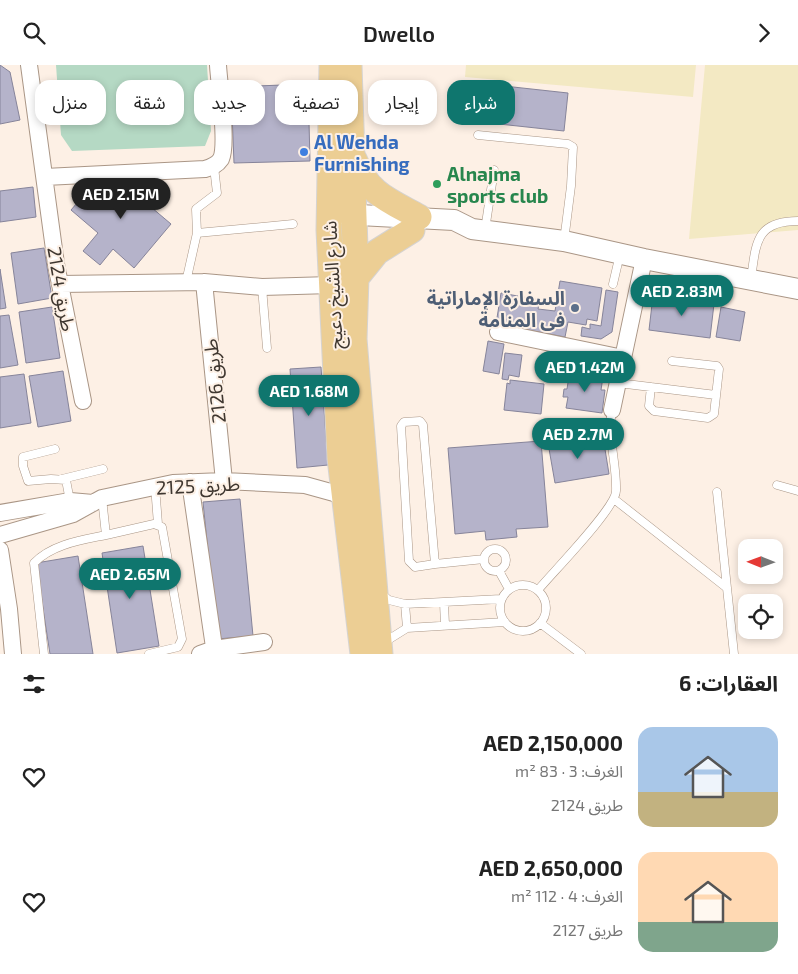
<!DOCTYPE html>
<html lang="ar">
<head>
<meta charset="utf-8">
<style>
	:root { --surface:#fff; --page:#f2f2f2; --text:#222; --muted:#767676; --accent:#0f766e }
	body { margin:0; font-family:"Exo 2","Noto Sans Arabic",sans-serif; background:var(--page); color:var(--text); direction:rtl; height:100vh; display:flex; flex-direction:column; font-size:19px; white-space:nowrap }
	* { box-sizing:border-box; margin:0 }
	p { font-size:16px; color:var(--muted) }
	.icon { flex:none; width:28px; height:28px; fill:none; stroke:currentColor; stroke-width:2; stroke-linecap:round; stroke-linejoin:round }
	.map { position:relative; height:589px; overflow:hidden; direction:ltr }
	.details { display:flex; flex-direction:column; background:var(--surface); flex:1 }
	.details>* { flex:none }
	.hud { position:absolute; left:15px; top:15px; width:500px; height:45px; direction:rtl; display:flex; gap:10px }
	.needle { width:32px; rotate:271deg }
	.tools { position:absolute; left:738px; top:474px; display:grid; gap:10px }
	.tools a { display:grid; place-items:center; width:45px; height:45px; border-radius:10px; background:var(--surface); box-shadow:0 2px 8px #0003; font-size:25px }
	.price { position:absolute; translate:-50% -42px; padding:0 11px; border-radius:18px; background:var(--accent); color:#fff; font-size:16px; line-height:32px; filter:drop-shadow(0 1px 2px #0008) }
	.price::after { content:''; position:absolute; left:50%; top:30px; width:15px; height:11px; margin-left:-8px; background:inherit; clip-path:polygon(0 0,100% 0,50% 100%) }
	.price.on { background:#222; color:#fff }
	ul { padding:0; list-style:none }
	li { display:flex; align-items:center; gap:15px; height:125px; padding:0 20px }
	li span { display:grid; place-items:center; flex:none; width:140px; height:100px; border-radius:15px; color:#555 }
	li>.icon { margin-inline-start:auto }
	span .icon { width:60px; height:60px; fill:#fffc; stroke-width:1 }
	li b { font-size:21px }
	h2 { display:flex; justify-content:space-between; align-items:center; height:60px; padding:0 20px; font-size:21px }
	.pill { padding:0 18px; border-radius:15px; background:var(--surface); box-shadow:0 2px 8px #0003; font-size:18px; line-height:45px }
	.pill.on { background:var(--accent); color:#fff }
	header { display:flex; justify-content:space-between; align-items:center; height:65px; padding:0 20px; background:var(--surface); font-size:22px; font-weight:600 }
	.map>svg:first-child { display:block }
	.green { fill:#b5d9c4 }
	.sand { fill:#f3e9c3 }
	.building { fill:#b5b3ca; stroke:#86849a }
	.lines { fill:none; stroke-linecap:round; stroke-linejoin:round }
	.service-casing { stroke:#aa9686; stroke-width:9 }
	.minor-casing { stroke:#aa9686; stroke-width:18 }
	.tertiary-casing { stroke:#aa9686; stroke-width:22 }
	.primary-casing { stroke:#d5d3d1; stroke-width:27 }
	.service { stroke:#fff; stroke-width:8 }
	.minor { stroke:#fff; stroke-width:16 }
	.tertiary { stroke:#fff; stroke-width:20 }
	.primary { stroke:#ecce94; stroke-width:25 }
	.shop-dot { fill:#3f7fe0; stroke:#fdf0e5; stroke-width:2 }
	.leisure-dot { fill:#2e9e5b; stroke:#fdf0e5; stroke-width:2 }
	.service-dot { fill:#5c6f8a; stroke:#fdf0e5; stroke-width:2 }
	.labels { text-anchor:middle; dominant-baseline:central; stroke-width:4; stroke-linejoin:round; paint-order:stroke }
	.shop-label { font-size:19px; font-weight:bold; fill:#366cbe; stroke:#fdf0e5; text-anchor:start }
	.leisure-label { font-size:19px; font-weight:bold; fill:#27864d; stroke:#fdf0e5; text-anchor:start }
	.street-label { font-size:19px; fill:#3f3730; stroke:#fdf0e5 }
	.service-label { font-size:19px; font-weight:bold; fill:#4e5e75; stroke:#fdf0e5; text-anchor:end }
</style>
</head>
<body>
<header><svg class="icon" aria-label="forward" viewBox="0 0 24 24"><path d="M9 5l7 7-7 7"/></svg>Dwello<svg class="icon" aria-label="search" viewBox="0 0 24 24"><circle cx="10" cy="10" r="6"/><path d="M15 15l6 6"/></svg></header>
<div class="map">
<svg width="798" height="589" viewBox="0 0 798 589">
	<rect width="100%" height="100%" fill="#fdf0e5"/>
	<path class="green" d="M56,0h151l4,66 -6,15 -133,5 -11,-16z"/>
	<path class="sand" d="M466,0h230l-3,32 -228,-20z
		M705,0h93v165l-109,9z"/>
	<path class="building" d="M0,0l10,7 10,48 -20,4z
		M308,19l2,77 -76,2 -3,-76z
		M504,21l64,7 -4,38 -65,-7z
		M137,108l19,16 -11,13 26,22 -37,44 -21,-19 -13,16 -17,-14 15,-18 -27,-23 30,-35 21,17z
		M33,122l3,30 -36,5v-31z
		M44,183l8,50 -34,6 -7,-51z
		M0,204l6,39 -6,1z
		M560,216l42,7 -5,33 -10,-2 -1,6 -18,-3 -3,15 -69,-13 5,-31 39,7 -2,9 17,2z
		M606,225l12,2 -6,40 -11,7 -20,-3 1,-9 8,2v-5l11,2z
		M653,231l61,8 -4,34 -61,-8z
		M52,242l8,51 -34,5 -7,-51z
		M721,242l24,5 -5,29 -24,-4z
		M9,250l9,50 -18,3v-52z
		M488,276l16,3 -5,30 -16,-3z
		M505,288l17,2 -3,22 -10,-2 -1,5 -6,-1z
		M321,302l7,98 -31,3 -7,-99z
		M63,306l8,50 -33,6 -9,-51z
		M574,308l29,4 -2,13h4l-3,23 -36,-5 2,-11h-5l1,-8h3l2,-13 4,1z
		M24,309l7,49 -31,5v-51z
		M510,315l34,4 -3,30 -37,-4 3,-27 3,1z
		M603,372l6,37 -54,9 -7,-40 12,-2 1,3z
		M541,376l7,86 -32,2 1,8 -31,3 -1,-9 -30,3 -7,-86z
		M240,434l13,137 -36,3 -14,-137z
		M143,481l16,100 -42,7 -15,-100z
		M78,491l15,98h-43l-14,-91z"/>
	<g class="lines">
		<g class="service-casing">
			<path id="service" d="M478,70l90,9 5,3 -2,39 -7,55
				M485,165l9,-60
				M197,168l-1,-24 21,-16 -3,-26
				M751,214c5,-35 4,-58 47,-58
				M186,217l11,-49 96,-9
				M613,219l7,-30
				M262,222l5,61
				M618,318l98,12
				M651,322l-2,19 5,5 54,7 6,-4 5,-45 -2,-3 -45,-5
				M55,384l-32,8v9l5,15 23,-2 15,1 4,21
				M62,414l41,-10
				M777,420l21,6
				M155,421l3,38
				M717,427l10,96
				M102,433l4,37 48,-11 8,3 20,112 -4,8 -29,7
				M614,434l113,89 7,66
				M484 495a11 11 0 1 1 22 0a11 11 0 1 1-22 0Z
				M435,499l-20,3 -6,-6 -8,-135 3,-4 16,-1 3,4 12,139 49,-5
				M499,506l10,18
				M500 543a23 23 0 1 1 46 0a23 23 0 1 1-46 0Z
				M538,525c14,-17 78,-82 78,-99 1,-28 -9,-54 -4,-81
				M381,529l8,6 16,4 96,-5
				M444,538l1,22
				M405,539l2,24
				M540,558l41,31
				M383,578l24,-15 98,-6
				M44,589l-10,-91c18,-19 48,-23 72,-28"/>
		</g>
		<g class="minor-casing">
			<path id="minor" d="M29,0l27,199 27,137
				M45,112l160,-8c7,-2 12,-4 16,-10 7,-15 -2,-75 -3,-94
				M204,217l20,199
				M60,219l144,-2 58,5 69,-2 7,8
				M498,267l125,26
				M612,345l32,-151
				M190,417l25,172
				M0,448l70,-12 23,2
				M0,470l73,-21 29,-16 71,-15 51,-2 81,4 29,8 7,4 5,9
				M0,485l9,59 4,45
				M200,589l14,-5 50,-7"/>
		</g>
		<g class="tertiary-casing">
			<path id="tertiary" d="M340,149l114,6 18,9 92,12 80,18 154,30"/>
		</g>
		<g class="primary-casing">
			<path id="primary" d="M332,0l-3,165 11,228 23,196
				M349,0l7,213 -2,61 26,315
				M354,94c14,35 34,41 65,58
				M356,213l21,-26 35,-22"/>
		</g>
		<use href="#service" class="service"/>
		<use href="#minor" class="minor"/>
		<use href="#tertiary" class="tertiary"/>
		<use href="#primary" class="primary"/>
	</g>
	<circle class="shop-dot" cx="304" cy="87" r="5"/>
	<circle class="leisure-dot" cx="437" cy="119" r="5"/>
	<circle class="service-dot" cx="575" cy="243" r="5"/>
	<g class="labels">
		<g class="shop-label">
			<text x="314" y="76">Al Wehda<tspan x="314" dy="22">Furnishing</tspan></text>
		</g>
		<g class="leisure-label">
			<text x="447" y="108">Alnajma<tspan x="447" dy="22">sports club</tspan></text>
		</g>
		<g class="street-label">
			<text transform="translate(332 220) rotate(-93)">شارع الشيخ دعيج</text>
			<text transform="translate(62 224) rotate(80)">طريق 2124</text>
			<text transform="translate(214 316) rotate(-96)">طريق 2126</text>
			<text transform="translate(198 420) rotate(-3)">طريق 2125</text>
		</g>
		<g class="service-label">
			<text x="565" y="232">السفارة الإماراتية<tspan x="565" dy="22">فى المنامة</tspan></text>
		</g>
	</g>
</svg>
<div class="tools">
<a><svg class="needle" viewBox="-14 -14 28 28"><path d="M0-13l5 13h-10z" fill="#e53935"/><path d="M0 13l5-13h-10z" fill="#767676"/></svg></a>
<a><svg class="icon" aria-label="locate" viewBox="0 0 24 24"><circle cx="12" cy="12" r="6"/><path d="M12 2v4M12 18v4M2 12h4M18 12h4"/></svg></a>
</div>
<b class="price on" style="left:121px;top:155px">AED 2.15M</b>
<b class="price" style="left:682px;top:252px">AED 2.83M</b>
<b class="price" style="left:585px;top:328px">AED 1.42M</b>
<b class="price" style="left:309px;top:352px">AED 1.68M</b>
<b class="price" style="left:578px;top:395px">AED 2.7M</b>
<b class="price" style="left:130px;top:535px">AED 2.65M</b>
<div class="hud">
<a class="pill on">شراء</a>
<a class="pill">إيجار</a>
<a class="pill">تصفية</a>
<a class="pill">جديد</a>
<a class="pill">شقة</a>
<a class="pill">منزل</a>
</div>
</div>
<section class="details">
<h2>العقارات: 6<svg class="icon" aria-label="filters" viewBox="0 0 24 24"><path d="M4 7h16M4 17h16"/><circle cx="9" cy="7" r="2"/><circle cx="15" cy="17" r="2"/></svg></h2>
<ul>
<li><span style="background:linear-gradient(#a9c7e8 65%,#c2b280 0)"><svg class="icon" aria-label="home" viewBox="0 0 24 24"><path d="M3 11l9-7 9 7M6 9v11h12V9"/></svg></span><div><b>AED 2,150,000</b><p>الغرف: 3 · 83 m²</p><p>طريق 2124</p></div><svg class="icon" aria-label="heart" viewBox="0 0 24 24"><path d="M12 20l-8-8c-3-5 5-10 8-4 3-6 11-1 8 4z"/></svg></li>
<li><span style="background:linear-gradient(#ffd9b3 70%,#7fa58c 0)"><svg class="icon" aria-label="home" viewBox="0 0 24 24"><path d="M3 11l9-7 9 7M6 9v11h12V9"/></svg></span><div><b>AED 2,650,000</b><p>الغرف: 4 · 112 m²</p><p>طريق 2127</p></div><svg class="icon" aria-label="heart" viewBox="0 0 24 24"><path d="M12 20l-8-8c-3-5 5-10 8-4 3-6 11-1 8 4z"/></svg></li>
</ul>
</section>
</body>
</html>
